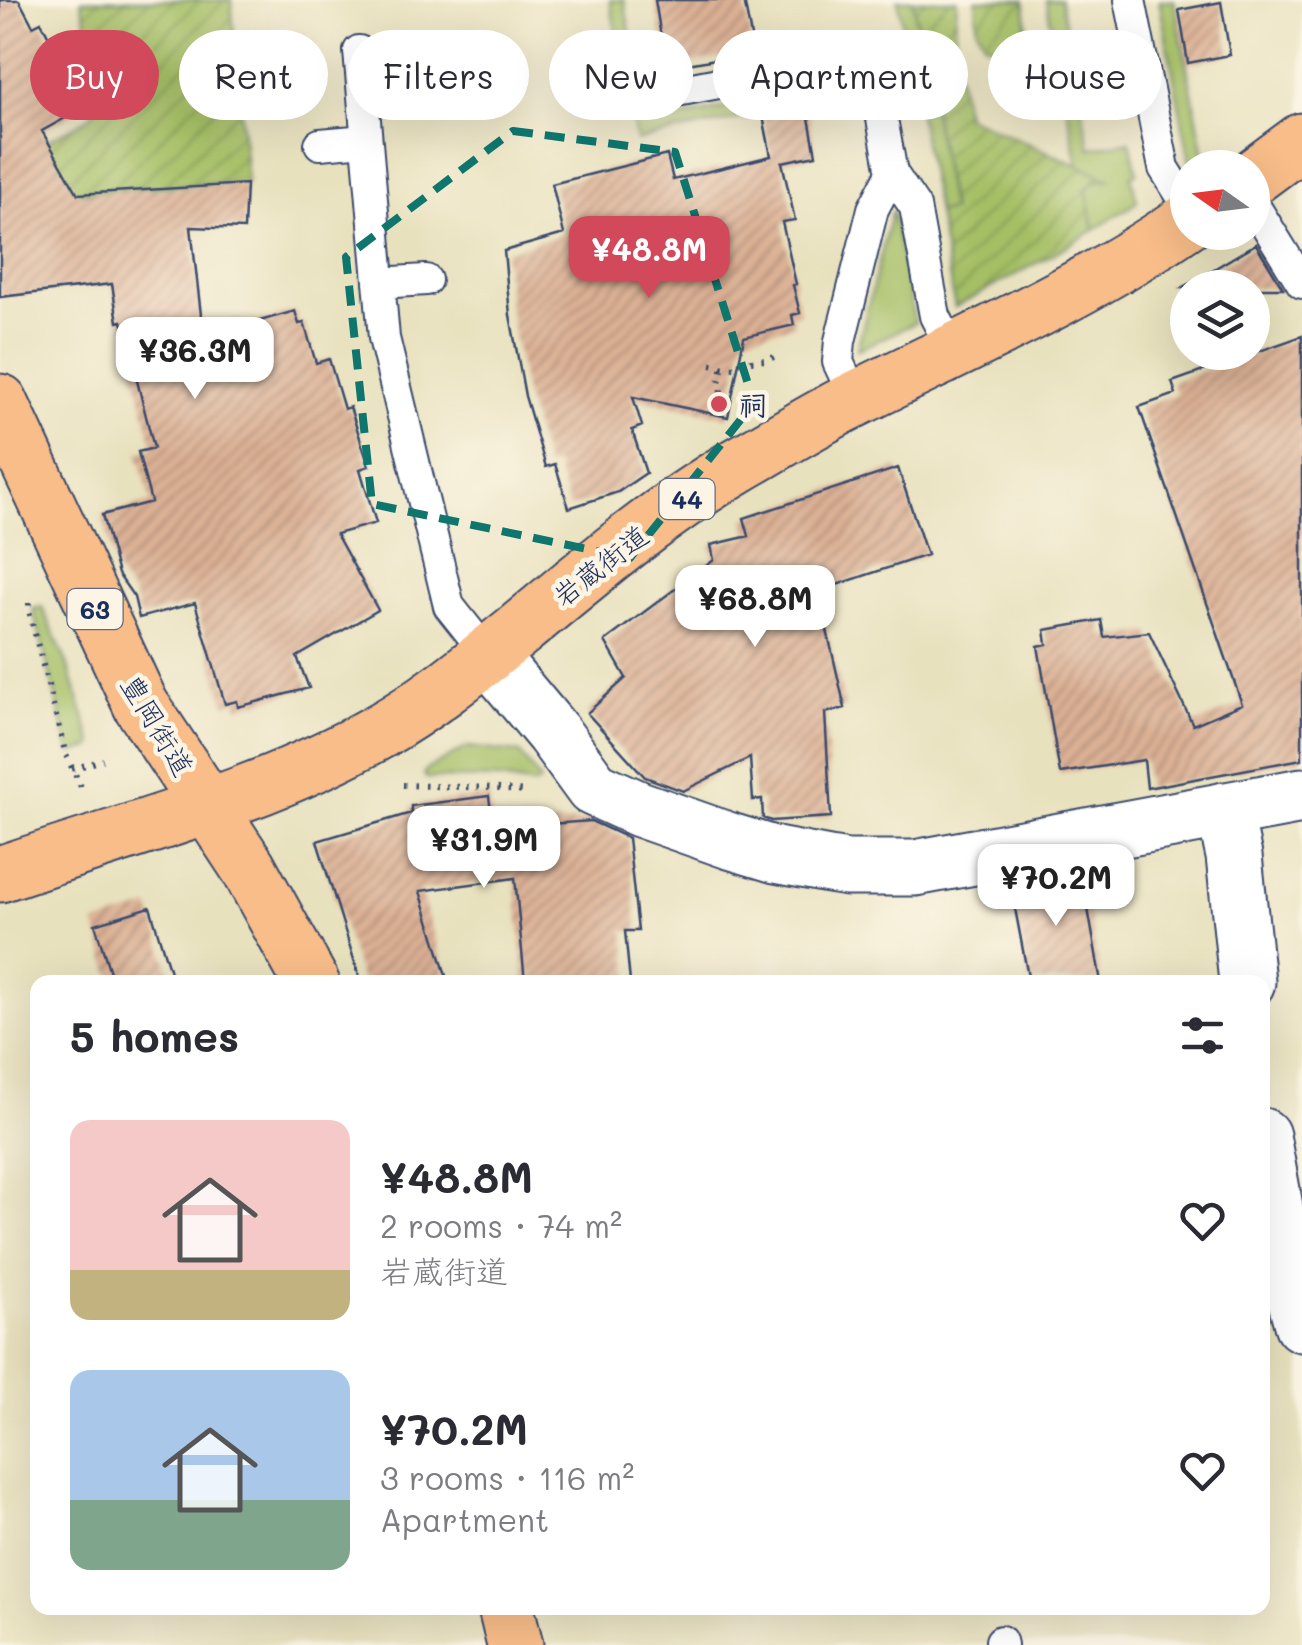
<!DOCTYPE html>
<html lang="en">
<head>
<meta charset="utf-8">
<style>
	:root { --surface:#fff; --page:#f7f7f7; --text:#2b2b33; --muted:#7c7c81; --accent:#d1495b }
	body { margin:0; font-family:Mali,"Klee One",sans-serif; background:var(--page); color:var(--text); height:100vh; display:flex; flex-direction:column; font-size:38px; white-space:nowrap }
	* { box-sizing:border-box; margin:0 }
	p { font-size:32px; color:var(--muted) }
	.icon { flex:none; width:55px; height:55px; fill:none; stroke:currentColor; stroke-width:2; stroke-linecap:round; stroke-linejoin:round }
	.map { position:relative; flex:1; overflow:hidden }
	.drawer { position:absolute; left:30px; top:975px; width:1240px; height:640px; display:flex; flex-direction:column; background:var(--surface); border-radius:20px; box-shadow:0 10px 40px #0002 }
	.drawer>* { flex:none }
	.top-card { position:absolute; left:30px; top:30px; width:1242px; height:90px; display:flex; gap:20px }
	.needle { width:65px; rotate:284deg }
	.buttons { position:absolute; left:1170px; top:150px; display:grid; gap:20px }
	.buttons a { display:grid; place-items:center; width:100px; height:100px; border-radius:50%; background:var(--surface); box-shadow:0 10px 40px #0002; font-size:50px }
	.price { position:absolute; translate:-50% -85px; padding:0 22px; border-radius:20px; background:#fff; color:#222; font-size:32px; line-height:65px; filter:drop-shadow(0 2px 5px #0008) }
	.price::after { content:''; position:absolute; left:50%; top:60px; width:30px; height:22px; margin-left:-15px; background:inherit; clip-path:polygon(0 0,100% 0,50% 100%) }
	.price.selected { background:var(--accent); color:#fff }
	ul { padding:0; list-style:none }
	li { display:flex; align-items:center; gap:30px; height:250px; padding:0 40px }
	li span { display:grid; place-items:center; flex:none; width:280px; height:200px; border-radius:20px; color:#555 }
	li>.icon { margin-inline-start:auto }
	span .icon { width:120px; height:120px; fill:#fffc; stroke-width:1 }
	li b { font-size:42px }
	h2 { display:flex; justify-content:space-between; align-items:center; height:120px; padding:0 40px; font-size:42px }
	.tag { padding:0 35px; border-radius:45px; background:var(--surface); box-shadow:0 10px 40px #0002; font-size:35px; line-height:90px }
	.tag.selected { background:var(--accent); color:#fff }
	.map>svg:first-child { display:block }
	.green { fill:#a5bf65; stroke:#607762; stroke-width:2.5 }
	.garden { fill:url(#garden-furrows); stroke:#607762; stroke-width:2.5 }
	.building { fill:url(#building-hatch) }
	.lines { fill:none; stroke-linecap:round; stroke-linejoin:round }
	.lane-casing { stroke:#3a4a6c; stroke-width:34 }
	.street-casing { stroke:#3a4a6c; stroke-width:59 }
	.primary-casing { stroke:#3a4a6c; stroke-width:59 }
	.path { stroke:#3a4a6c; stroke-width:6; stroke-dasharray:2.5 8; stroke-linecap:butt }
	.lane { stroke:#fff; stroke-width:30 }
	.street { stroke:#fff; stroke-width:55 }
	.primary { stroke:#f8bd89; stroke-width:55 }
	.marked { fill:none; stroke:#0f766e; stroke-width:8; stroke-dasharray:20 12; stroke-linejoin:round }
	.poi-dot { fill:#d1495b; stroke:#fcf5e5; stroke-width:4 }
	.labels { text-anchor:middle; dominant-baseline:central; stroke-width:9; stroke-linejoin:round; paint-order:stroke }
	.shield { fill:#fcf5e5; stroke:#5e6a86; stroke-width:2.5 }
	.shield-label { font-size:25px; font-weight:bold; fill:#1b2f5e }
	.poi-label { font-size:28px; font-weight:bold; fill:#1b2f5e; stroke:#fcf5e5; text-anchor:start }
	.street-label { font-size:28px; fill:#1b2f5e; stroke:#fcf5e5 }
</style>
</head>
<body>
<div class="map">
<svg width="1302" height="1645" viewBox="0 0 1302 1645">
	<defs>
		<pattern id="garden-furrows" width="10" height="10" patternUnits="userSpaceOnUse" patternTransform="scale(2.5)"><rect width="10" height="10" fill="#a5bf65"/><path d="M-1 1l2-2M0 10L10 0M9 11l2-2" fill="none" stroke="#869c56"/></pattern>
		<pattern id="building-hatch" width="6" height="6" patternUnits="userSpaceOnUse" patternTransform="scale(2.5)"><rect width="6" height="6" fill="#dcb194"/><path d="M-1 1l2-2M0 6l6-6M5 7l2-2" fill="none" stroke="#b2907c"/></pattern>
	</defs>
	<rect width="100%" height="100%" fill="#fcf5e5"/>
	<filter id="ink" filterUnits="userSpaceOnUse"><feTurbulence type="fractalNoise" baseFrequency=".01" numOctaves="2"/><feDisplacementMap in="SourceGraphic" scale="20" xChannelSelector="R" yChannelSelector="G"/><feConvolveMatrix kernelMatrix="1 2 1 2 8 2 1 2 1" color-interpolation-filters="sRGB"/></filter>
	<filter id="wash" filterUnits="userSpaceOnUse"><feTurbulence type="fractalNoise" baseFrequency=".0048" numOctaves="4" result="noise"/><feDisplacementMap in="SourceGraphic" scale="40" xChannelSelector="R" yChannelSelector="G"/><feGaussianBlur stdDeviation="2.25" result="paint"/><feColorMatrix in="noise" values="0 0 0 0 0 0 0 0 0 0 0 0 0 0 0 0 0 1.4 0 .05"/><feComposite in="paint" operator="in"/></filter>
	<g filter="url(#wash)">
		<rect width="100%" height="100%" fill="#e8e1be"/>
		<path class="green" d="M610,0h14l24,124 190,-40 2,13 -204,44z
			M898,0h15l38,211 -14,2z
			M1046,0h14l30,148 40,-7 7,32 -6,2 6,27 -43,28 -8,-41 9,-8 12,-3 -29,-13z
			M1159,0h15l31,159 -15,3z
			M892,210l23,113 -58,27z
			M42,607l24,54 27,83 -2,4 -18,5 -3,-1 -37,-143z
			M468,747l51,6 21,27 -1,3 -5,2 -34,-6 -74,-1 -2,-4 2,-4z"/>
		<path class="garden" d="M81,0h150l16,181 -150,10 -84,15 8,-51 66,-36 17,-19z
			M913,0h44l-3,53 12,63 143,63 -14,2 -9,8 8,41 -46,27 -93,50 -18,-94 14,-3z
			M976,0h48c4,24 9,43 -21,49l-18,-6 -8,-15z"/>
		<g id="blocks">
			<path class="building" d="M0,0h19l14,26 8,-4 21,40 -10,6 24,44 -34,19 36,63 168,-10 -2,45 -53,-2 11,97 40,-4v6l53,-15 4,13 5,-1 12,40 13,-4 15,50 6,-2 19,59 -9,3 16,54 -40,11 42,76 -81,47 12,31 -71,19 -1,-6 -12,3 -30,-101 -56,15 -5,-21 -16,-23 -16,-59 49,-13 -13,-50 16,-4 -32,-127 -4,1 -6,-38 -112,13z
				M655,0h89l10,52 -88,16z
				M1221,2l9,53 -42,8 -9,-53z
				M807,107l9,48 -34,7 13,58 -13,2 14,62 -3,1 7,28 -8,2 2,10 -50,12 -16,80 -95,-20 9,29 -10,4 14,43 -28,19 -49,16 -14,-44 -9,3 -21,-71 -15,-81 -6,-64 60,-17 -12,-50 115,-29 6,25 98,-24 -8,-40z
				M1256,244l27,44h-101z
				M1302,336v423l-155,29 -3,-28 -84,13 -22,-127 9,-2 -2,-14 56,-10 3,17 45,-5 44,93 49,-21 -103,-297 37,-13 -4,-12z
				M898,468l29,87 -109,36 27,117 -20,5 6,104 -60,4 -8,-3 -1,-19 -9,1 -3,-42 -67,33 -38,-14 -58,-64 39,-35 -21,-37 109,-81 -3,-15 38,-9 -5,-18z
				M489,796l4,32 98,-7 37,17 10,93h-13l5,51h-105l-10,-104 -95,13 28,91h-87l-44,-141 94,-28v-7z
				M1081,869l20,113h-72l-19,-100z
				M150,907l23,75h-60l-18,-58z"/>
		</g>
	</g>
	<g filter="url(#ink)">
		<use href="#blocks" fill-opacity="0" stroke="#3a4a6c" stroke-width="2.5"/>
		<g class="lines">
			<g class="lane-casing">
				<path id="lane" d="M1130,0l34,168 24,38
					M359,51l25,287 65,268 39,49
					M666,93l204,-39 22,119 23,34 20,109 19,37
					M320,144l46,-4
					M1252,202l50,81
					M379,283l47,-3
					M856,400l-18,-38 2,-21 33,-132 19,-36
					M1001,1641l1,4"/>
			</g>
			<g class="street-casing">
				<path id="street" d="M488,655l65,78 40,55 46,21 91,32 46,14 53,10 18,3h68l387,-72
					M1224,810l10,46 13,126
					M1262,1136l22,120 18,68"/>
			</g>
			<g class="primary-casing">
				<path id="primary" d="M1252,178l50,-37
					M0,402l141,303 107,162 63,115
					M0,874c128,-44 262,-76 380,-143 51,-29 95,-66 140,-102 70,-58 139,-117 217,-163 35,-20 69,-41 105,-60 117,-59 237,-110 346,-185
					M506,1608l9,37"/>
			</g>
			<path class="path" d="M711,364c15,3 28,8 40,-3l16,-1 7,-3
				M721,392l-2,-10 4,-16
				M29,603v8l37,144 15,32
				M72,769l31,-9
				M403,785l89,3 33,4"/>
			<use href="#lane" class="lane"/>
			<use href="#street" class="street"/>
			<use href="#primary" class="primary"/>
		</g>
	</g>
	<path class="marked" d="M513,131l162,21 79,251 -124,155 -258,-54 -26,-247z"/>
	<circle class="poi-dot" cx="719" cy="404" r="10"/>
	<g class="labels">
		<g class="shield">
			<rect x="659.5" y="479" width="55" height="40" rx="8"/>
			<rect x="67.5" y="589" width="55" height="40" rx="8"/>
		</g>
		<g class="shield-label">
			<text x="687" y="499">44</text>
			<text x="95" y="609">63</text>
		</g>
		<g class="poi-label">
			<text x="739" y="404">祠</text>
		</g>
		<g class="street-label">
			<text transform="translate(600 565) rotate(-38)">岩蔵街道</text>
			<text transform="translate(158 725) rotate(59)">豊岡街道</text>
		</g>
	</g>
</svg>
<div class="buttons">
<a><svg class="needle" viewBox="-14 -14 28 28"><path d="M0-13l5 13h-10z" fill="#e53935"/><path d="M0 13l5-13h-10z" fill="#7c7c81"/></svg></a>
<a><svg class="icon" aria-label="layers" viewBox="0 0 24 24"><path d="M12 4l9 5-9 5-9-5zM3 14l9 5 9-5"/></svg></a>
</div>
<b class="price selected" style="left:649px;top:301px">¥48.8M</b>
<b class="price" style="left:195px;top:402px">¥36.3M</b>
<b class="price" style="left:755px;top:650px">¥68.8M</b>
<b class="price" style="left:484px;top:891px">¥31.9M</b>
<b class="price" style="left:1056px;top:929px">¥70.2M</b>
<div class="top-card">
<a class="tag selected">Buy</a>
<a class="tag">Rent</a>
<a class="tag">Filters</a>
<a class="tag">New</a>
<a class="tag">Apartment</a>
<a class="tag">House</a>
</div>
<section class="drawer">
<h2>5 homes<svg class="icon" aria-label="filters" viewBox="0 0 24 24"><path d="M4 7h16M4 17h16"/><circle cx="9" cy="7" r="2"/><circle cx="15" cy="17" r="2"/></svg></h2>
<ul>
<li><span style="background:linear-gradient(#f6c9c9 75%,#c2b280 0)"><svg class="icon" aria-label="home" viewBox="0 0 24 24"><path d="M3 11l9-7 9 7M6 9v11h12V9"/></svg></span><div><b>¥48.8M</b><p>2 rooms · 74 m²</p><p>岩蔵街道</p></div><svg class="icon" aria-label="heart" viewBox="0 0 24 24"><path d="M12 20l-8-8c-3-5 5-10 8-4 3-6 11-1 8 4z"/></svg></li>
<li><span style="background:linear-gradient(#a9c7e8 65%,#7fa58c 0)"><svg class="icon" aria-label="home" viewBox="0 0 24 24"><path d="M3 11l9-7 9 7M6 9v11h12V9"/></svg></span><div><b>¥70.2M</b><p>3 rooms · 116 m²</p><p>Apartment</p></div><svg class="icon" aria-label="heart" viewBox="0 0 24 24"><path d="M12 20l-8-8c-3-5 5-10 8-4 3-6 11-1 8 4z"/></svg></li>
</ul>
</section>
</div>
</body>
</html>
